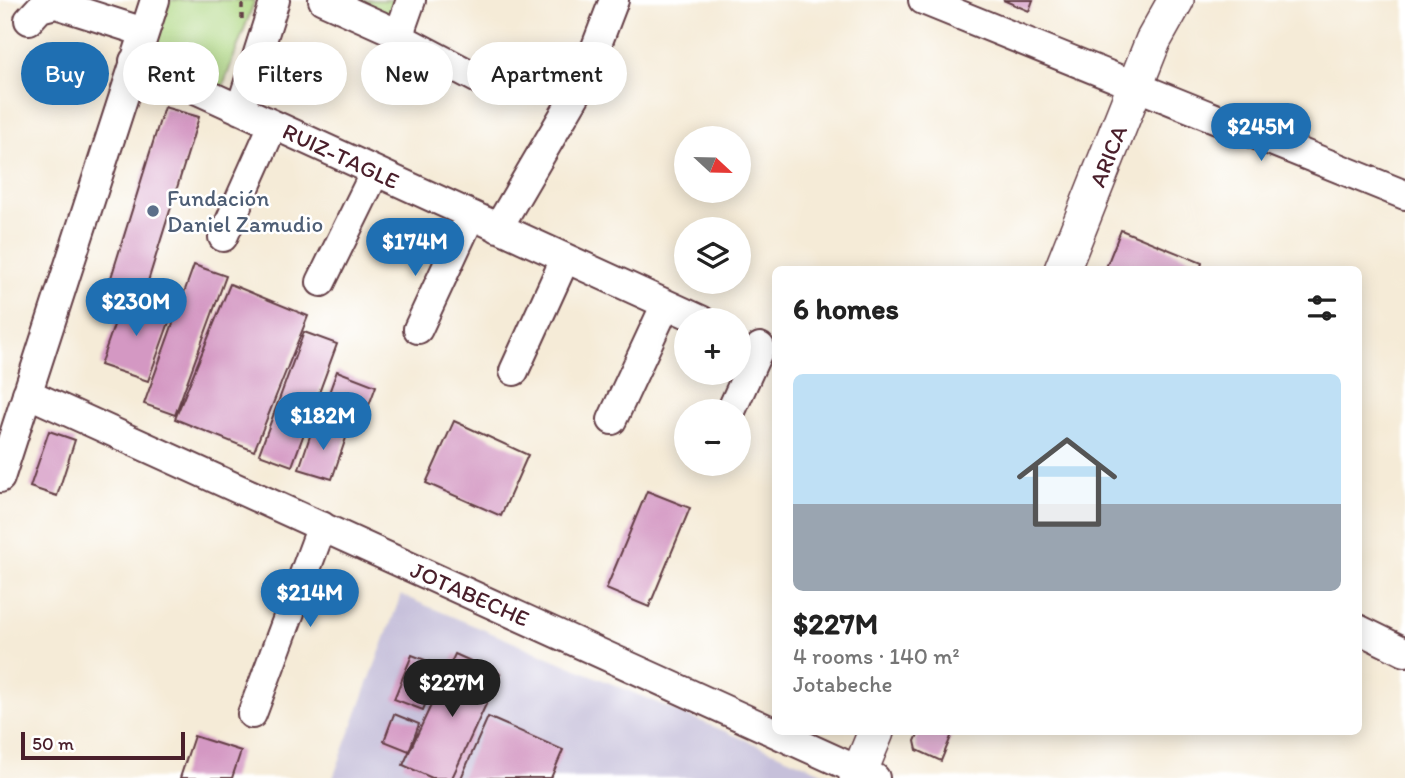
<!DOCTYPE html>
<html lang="en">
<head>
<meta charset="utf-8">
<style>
	:root { --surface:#fff; --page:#f6f6f6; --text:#222; --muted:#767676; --line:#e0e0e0; --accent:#1f6fb2 }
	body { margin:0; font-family:Itim,sans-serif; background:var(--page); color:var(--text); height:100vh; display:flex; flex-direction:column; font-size:26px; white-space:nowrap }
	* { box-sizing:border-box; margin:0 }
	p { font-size:23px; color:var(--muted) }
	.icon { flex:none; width:38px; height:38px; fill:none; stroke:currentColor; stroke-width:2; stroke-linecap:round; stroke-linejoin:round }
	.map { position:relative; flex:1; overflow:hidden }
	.drawer { position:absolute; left:772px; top:266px; width:590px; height:469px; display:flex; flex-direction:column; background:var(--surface); border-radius:10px; box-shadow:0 4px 18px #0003 }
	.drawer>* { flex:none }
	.guide { position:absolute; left:21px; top:42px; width:646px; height:63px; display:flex; gap:14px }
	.needle { width:46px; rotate:112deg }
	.tools { position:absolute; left:674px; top:126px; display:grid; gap:14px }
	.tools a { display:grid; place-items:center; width:77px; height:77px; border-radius:50%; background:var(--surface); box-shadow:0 4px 18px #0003; font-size:35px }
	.scale { position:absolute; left:21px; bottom:18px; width:164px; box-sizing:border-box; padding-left:7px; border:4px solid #4a1f2b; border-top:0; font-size:19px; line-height:24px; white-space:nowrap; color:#4a1f2b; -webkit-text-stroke:5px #fff; paint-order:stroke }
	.price { position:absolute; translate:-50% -60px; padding:0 16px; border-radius:24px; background:var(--accent); color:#fff; font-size:23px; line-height:46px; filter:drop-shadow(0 2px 4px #0008) }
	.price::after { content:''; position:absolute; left:50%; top:42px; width:21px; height:16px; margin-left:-10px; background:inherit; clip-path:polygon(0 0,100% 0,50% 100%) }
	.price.active { background:#222; color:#fff }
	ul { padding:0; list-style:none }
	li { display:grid; align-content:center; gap:14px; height:371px; padding:0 21px }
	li+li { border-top:2px solid var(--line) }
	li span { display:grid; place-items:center; height:217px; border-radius:10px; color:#555 }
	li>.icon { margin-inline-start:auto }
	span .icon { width:126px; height:126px; fill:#fffc; stroke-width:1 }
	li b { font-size:30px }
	h2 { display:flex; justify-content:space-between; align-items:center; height:84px; padding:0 21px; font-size:30px }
	.pill { padding:0 24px; border-radius:32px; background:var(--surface); box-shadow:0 4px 18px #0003; font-size:24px; line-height:63px }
	.pill.active { background:var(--accent); color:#fff }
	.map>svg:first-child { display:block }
	.industrial { fill:#c6c0da }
	.green { fill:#aed782; stroke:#7c7b56; stroke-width:2 }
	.building { fill:#d498c3 }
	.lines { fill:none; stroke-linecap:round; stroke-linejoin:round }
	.minor-casing { stroke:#643e45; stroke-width:32 }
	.major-casing { stroke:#643e45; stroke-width:38 }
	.path { stroke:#643e45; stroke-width:3.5; stroke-dasharray:5 5; stroke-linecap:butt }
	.minor { stroke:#fff; stroke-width:28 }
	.major { stroke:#fff; stroke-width:35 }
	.service-dot { fill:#5c6f8a; stroke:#fff; stroke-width:2.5 }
	.labels { text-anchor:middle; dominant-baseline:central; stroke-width:5; stroke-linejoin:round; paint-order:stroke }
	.street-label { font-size:23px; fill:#4a1f2b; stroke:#fff }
	.service-label { font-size:23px; fill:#4e5e75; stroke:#fff; text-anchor:start }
</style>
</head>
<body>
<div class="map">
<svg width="1405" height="778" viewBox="0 0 1405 778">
	<rect width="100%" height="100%" fill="#fff"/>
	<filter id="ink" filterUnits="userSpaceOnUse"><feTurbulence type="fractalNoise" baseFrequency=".0143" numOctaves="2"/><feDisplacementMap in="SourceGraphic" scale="14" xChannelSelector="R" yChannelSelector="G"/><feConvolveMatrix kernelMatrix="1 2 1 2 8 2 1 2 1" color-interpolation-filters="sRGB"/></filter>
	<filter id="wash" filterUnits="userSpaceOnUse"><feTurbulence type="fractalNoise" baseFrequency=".00686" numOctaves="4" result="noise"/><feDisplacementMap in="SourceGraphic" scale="28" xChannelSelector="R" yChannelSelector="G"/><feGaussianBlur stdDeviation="1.57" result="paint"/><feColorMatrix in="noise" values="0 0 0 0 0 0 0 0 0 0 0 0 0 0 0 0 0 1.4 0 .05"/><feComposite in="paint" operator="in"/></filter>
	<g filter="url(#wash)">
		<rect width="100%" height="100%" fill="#f5ebd7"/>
		<path class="industrial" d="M401,595l428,180 -2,3h-494z"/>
		<path class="green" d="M170,0h85l-33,89 -72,-34z
			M348,0h56l-8,21z"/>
		<g id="blocks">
			<path class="building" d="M1003,0h30l-4,11z
				M164,107l35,10 -54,174 -35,-10z
				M1121,230l81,33 -2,7h-95z
				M194,265l32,11 -51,139 -31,-11z
				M230,284l78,32 -54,135 -79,-32z
				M125,294l48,17 -25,70 -48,-16z
				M304,332l33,12 -45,122 -33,-12z
				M337,371l39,15 -18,49 -39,-15z
				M454,421l74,34 -27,61 -75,-33z
				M314,424l33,11 -15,44 -33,-10z
				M49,431l26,9 -18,56 -27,-9z
				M647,491l43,17 -41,99 -43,-18z
				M455,654l45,20 -48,104h-20l-29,-13z
				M412,655l29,11 -18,44 -29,-11z
				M394,714l25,10 -10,27 -25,-10z
				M488,717l75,33 -12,28h-90z
				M919,732h34l-12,29 -24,-11 -2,-9z
				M194,736l47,15 -9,27h-52z"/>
		</g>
	</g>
	<g filter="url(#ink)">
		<use href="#blocks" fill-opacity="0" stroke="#643e45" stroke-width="2"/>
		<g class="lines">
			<g class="minor-casing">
				<path id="minor" d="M323,0l76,34 11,9 80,42
					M923,0l482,195
					M29,20l11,-12 16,-4 88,28
					M399,34l12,-34
					M134,61l567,259
					M240,110l35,-110
					M498,228l83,-142 33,-86
					M223,237l50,-112
					M321,282l54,-110
					M418,329l53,-114
					M514,371l51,-112
					M27,393l848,385
					M731,411l29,-64
					M612,420l54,-116
					M0,478l155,-478
					M1358,629l47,23
					M252,714l70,-188"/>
			</g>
			<g class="major-casing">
				<path id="major" d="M1062,270l91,-229 23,-41
					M857,778l19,-46"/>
			</g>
			<path class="path" d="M242,19v-19"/>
			<use href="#minor" class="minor"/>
			<use href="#major" class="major"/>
		</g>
	</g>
	<circle class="service-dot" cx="153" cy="211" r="7"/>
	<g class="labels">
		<g class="street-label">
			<text transform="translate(341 156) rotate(25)">RUIZ-TAGLE</text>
			<text transform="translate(1108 156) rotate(-68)">ARICA</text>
			<text transform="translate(470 594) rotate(24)">JOTABECHE</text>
		</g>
		<g class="service-label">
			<text x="167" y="198">Fundación<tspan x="167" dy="26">Daniel Zamudio</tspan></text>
		</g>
	</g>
</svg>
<div class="tools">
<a><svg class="needle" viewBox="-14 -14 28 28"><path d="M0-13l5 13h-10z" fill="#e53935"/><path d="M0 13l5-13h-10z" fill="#767676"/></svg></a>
<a><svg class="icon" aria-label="layers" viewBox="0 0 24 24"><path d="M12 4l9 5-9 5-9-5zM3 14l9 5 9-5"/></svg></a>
<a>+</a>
<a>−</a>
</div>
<div class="scale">50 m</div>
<b class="price" style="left:1261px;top:163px">$245M</b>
<b class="price" style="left:415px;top:278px">$174M</b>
<b class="price" style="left:136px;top:338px">$230M</b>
<b class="price" style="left:323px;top:452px">$182M</b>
<b class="price" style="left:310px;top:629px">$214M</b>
<b class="price active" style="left:452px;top:719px">$227M</b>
<div class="guide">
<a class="pill active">Buy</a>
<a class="pill">Rent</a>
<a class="pill">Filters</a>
<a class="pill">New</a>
<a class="pill">Apartment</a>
</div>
<section class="drawer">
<h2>6 homes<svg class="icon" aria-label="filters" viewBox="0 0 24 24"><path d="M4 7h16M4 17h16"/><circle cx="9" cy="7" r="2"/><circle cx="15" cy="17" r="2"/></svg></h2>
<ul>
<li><span style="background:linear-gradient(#bfe0f5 60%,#9aa5b1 0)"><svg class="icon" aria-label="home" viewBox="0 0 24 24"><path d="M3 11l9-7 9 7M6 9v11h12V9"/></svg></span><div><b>$227M</b><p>4 rooms · 140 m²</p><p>Jotabeche</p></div></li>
</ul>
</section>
</div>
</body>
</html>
